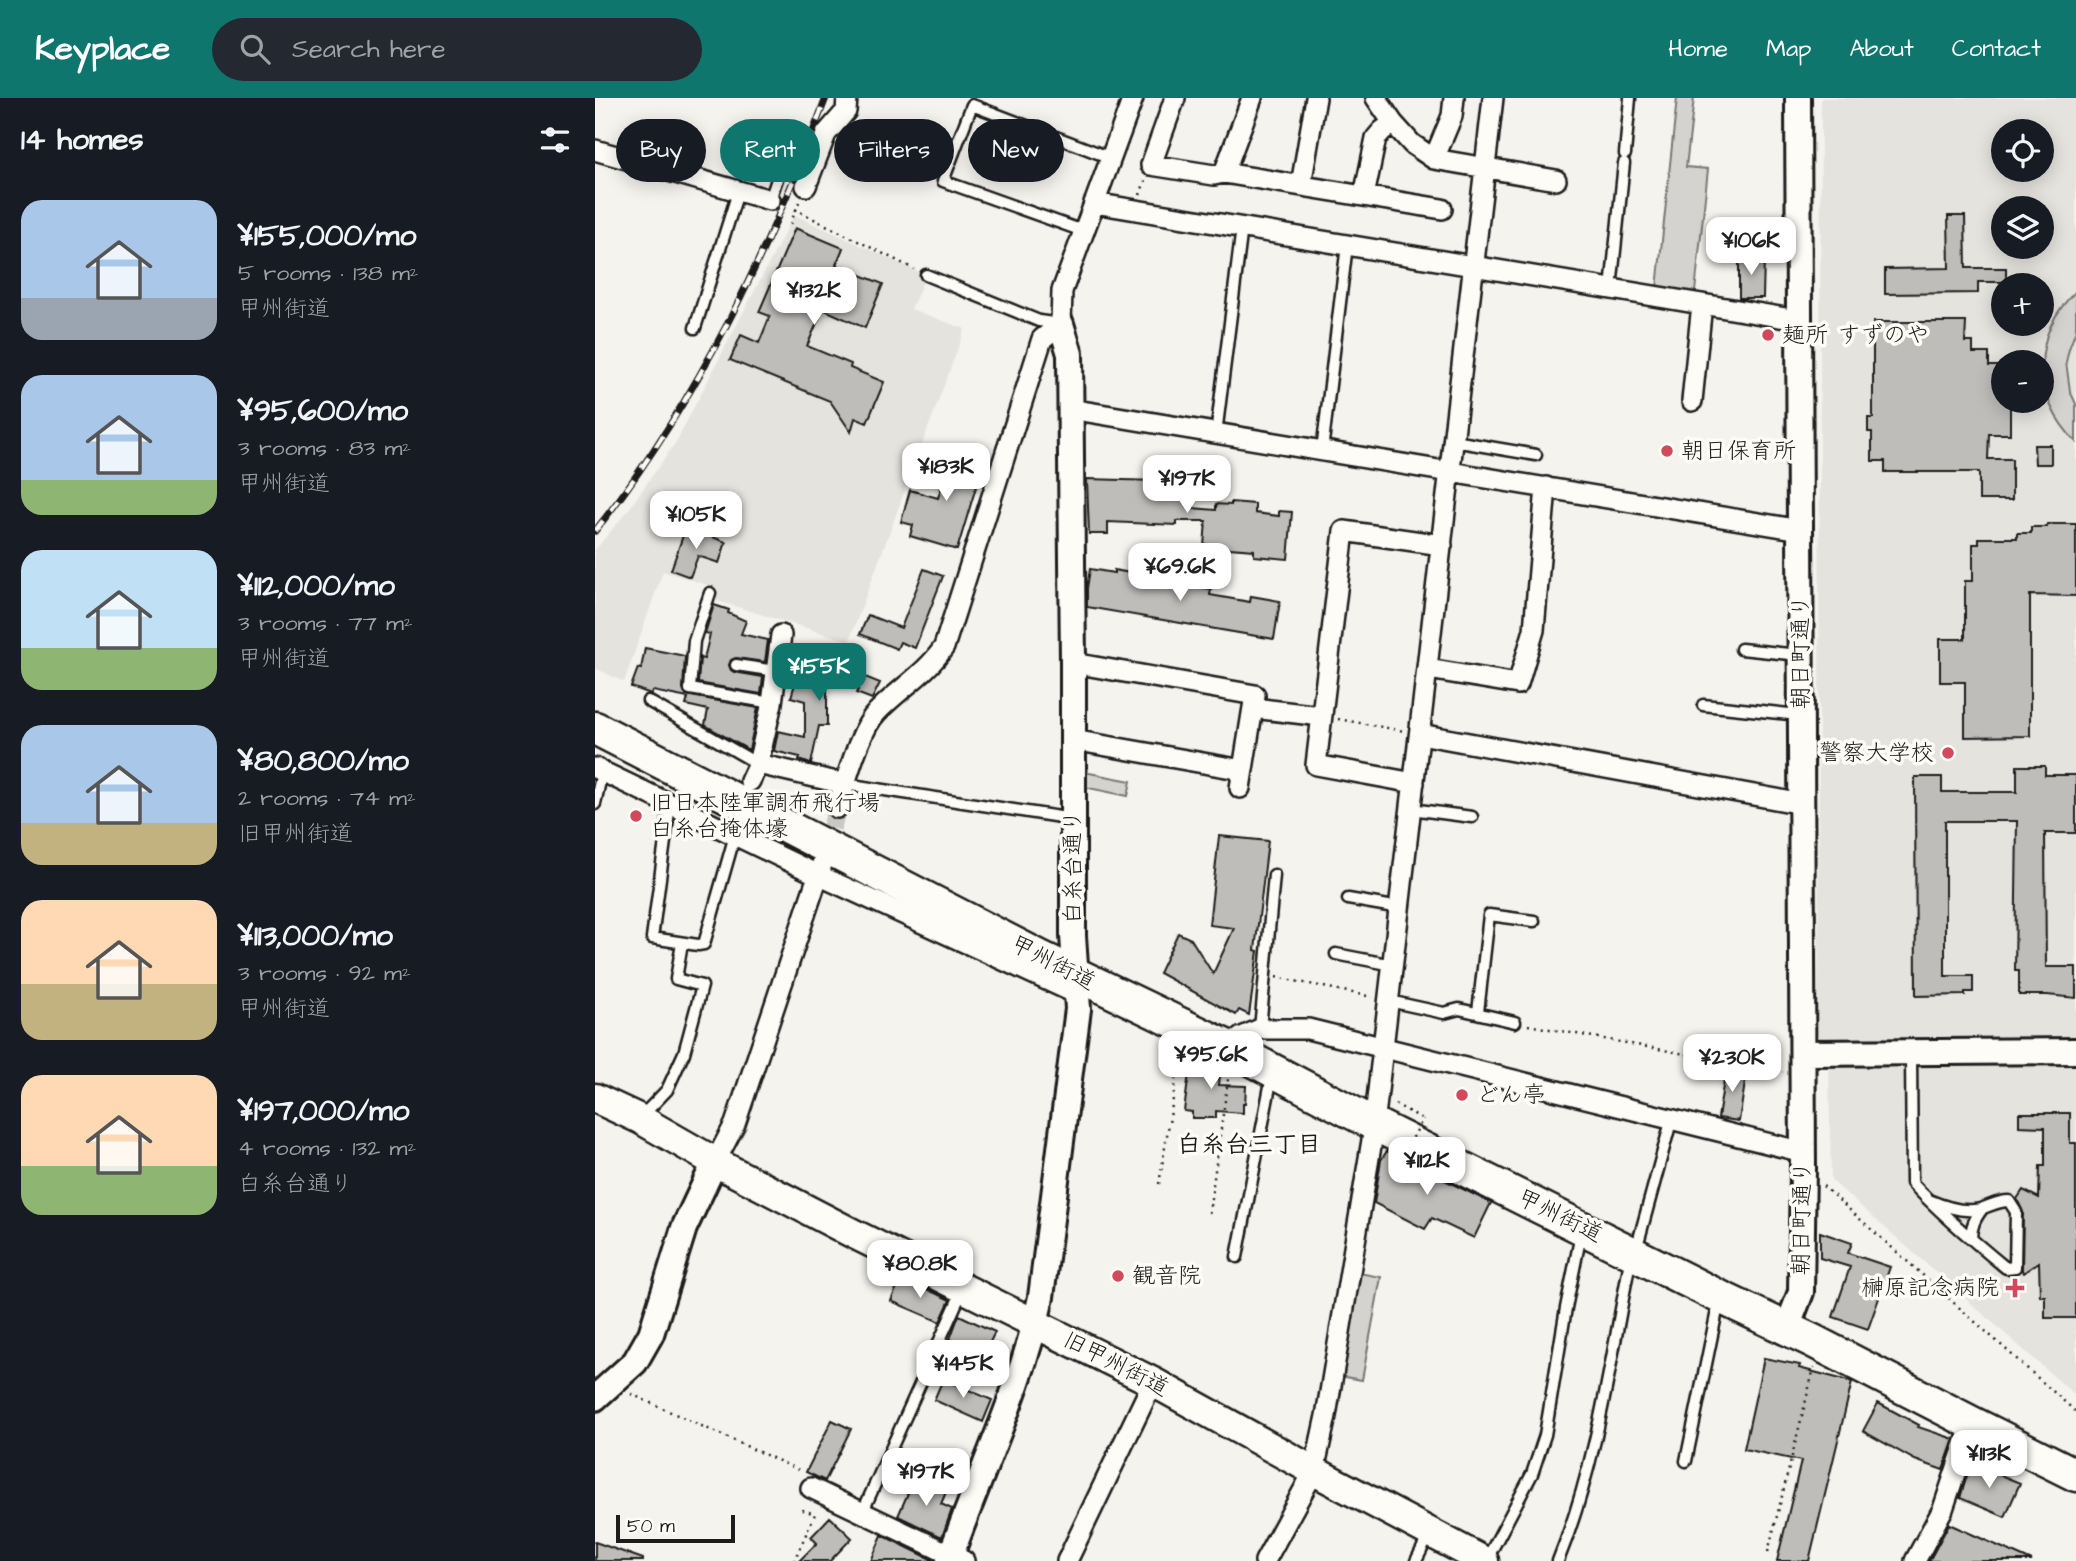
<!DOCTYPE html>
<html lang="en">
<head>
<meta charset="utf-8">
<style>
	:root { --surface:#171b24; --page:#242831; --text:#f1f3f6; --muted:#9ea1a6; --accent:#0f766e }
	body { margin:0; font-family:"Architects Daughter","Klee One",sans-serif; background:var(--page); color:var(--text); height:100vh; display:flex; flex-direction:column; font-size:26px; white-space:nowrap }
	* { box-sizing:border-box; margin:0 }
	p { font-size:23px; color:var(--muted) }
	.icon { flex:none; width:38px; height:38px; fill:none; stroke:currentColor; stroke-width:2; stroke-linecap:round; stroke-linejoin:round }
	.map { position:relative; flex:1; overflow:hidden }
	.drawer { display:flex; flex-direction:column; background:var(--surface); width:595px }
	.drawer>* { flex:none }
	.hud { position:absolute; left:21px; top:21px; width:665px; height:63px; display:flex; gap:14px }
	.controls { position:absolute; left:1396px; top:21px; display:grid; gap:14px }
	.controls a { display:grid; place-items:center; width:63px; height:63px; border-radius:50%; background:var(--surface); box-shadow:0 4px 18px #0003; font-size:35px }
	.scale { position:absolute; left:21px; bottom:18px; width:119px; box-sizing:border-box; padding-left:7px; border:4px solid #1c1c1c; border-top:0; font-size:19px; line-height:24px; white-space:nowrap; color:#1c1c1c; -webkit-text-stroke:5px #fdfcf7; paint-order:stroke }
	.price { position:absolute; translate:-50% -60px; padding:0 16px; border-radius:14px; background:#fff; color:#222; font-size:23px; line-height:46px; filter:drop-shadow(0 2px 4px #0008) }
	.price::after { content:''; position:absolute; left:50%; top:42px; width:21px; height:16px; margin-left:-10px; background:inherit; clip-path:polygon(0 0,100% 0,50% 100%) }
	.price.current { background:var(--accent); color:#fff }
	ul { padding:0; list-style:none }
	li { display:flex; align-items:center; gap:21px; height:175px; padding:0 21px }
	li span { display:grid; place-items:center; flex:none; width:196px; height:140px; border-radius:21px; color:#555 }
	li>.icon { margin-inline-start:auto }
	span .icon { width:84px; height:84px; fill:#fffc; stroke-width:1 }
	li b { font-size:30px }
	h2 { display:flex; justify-content:space-between; align-items:center; height:84px; padding:0 21px; font-size:30px }
	.chip { padding:0 24px; border-radius:32px; background:var(--surface); box-shadow:0 4px 18px #0003; font-size:24px; line-height:63px }
	.chip.current { background:var(--accent); color:#fff }
	header { display:flex; align-items:center; gap:42px; box-sizing:border-box; height:98px; padding:0 35px; background:var(--accent); color:#fff }
	header strong { font-size:33px }
	nav { display:flex; gap:38px; margin-inline-start:auto; font-size:24px }
	.search { width:490px; height:63px; background:var(--page); display:flex; align-items:center; gap:18px; box-sizing:border-box; padding:0 24px; border-radius:38px; color:var(--muted); font-size:26px }
	main { display:flex; flex:1; min-height:0 }
	.map>svg:first-child { display:block }
	.built { fill:#e4e3de; fill-rule:evenodd }
	.green { fill:#d4d3cf; stroke:#787876; stroke-width:2 }
	.building { fill:#bebdba; stroke:#1c1c1c; stroke-width:2 }
	.lines { fill:none; stroke-linecap:round; stroke-linejoin:round }
	.minor-tunnel { stroke:#c9c8c4; stroke-width:19; stroke-dasharray:19 10; stroke-linecap:butt }
	.service-casing { stroke:#1c1c1c; stroke-width:15 }
	.minor-casing { stroke:#1c1c1c; stroke-width:24 }
	.tertiary-casing { stroke:#1c1c1c; stroke-width:30 }
	.secondary-casing { stroke:#1c1c1c; stroke-width:33 }
	.trunk-casing { stroke:#1c1c1c; stroke-width:37 }
	.path { stroke:#1c1c1c; stroke-width:2.5; stroke-dasharray:2 5; stroke-linecap:butt }
	.service { stroke:#fdfcf7; stroke-width:10 }
	.minor { stroke:#fdfcf7; stroke-width:19 }
	.tertiary { stroke:#fdfcf7; stroke-width:24 }
	.secondary { stroke:#fdfcf7; stroke-width:28 }
	.trunk { stroke:#fdfcf7; stroke-width:32 }
	.rail-casing { stroke:#1c1c1c; stroke-width:7 }
	.rail { stroke:#fdfcf7; stroke-width:4.5; stroke-dasharray:13; stroke-linecap:butt }
	.path-bridge { stroke:#1c1c1c; stroke-width:2.5; stroke-dasharray:2 5; stroke-linecap:butt }
	.poi-dot { fill:#d1495b; stroke:#fdfcf7; stroke-width:2.5 }
	.labels { text-anchor:middle; dominant-baseline:central; stroke-width:7; stroke-linejoin:round; paint-order:stroke }
	.poi-label { font-size:23px; fill:#1c1c1c; stroke:#fdfcf7; text-anchor:start }
	.street-label { font-size:23px; fill:#1c1c1c; stroke:#fdfcf7 }
	.neighbourhood-label { font-size:24px; font-weight:bold; fill:#1c1c1c; stroke:#fdfcf7 }
</style>
</head>
<body>
<header>
<strong>Keyplace</strong>
<div class="search"><svg class="icon" aria-label="search" viewBox="0 0 24 24"><circle cx="10" cy="10" r="6"/><path d="M15 15l6 6"/></svg>Search here</div>
<nav><a>Home</a><a>Map</a><a>About</a><a>Contact</a></nav>
</header>
<main>
<section class="drawer">
<h2>14 homes<svg class="icon" aria-label="filters" viewBox="0 0 24 24"><path d="M4 7h16M4 17h16"/><circle cx="9" cy="7" r="2"/><circle cx="15" cy="17" r="2"/></svg></h2>
<ul>
<li><span style="background:linear-gradient(#a9c7e8 70%,#9aa5b1 0)"><svg class="icon" aria-label="home" viewBox="0 0 24 24"><path d="M3 11l9-7 9 7M6 9v11h12V9"/></svg></span><div><b>¥155,000/mo</b><p>5 rooms · 138 m²</p><p>甲州街道</p></div></li>
<li><span style="background:linear-gradient(#a9c7e8 75%,#8fb573 0)"><svg class="icon" aria-label="home" viewBox="0 0 24 24"><path d="M3 11l9-7 9 7M6 9v11h12V9"/></svg></span><div><b>¥95,600/mo</b><p>3 rooms · 83 m²</p><p>甲州街道</p></div></li>
<li><span style="background:linear-gradient(#bfe0f5 70%,#8fb573 0)"><svg class="icon" aria-label="home" viewBox="0 0 24 24"><path d="M3 11l9-7 9 7M6 9v11h12V9"/></svg></span><div><b>¥112,000/mo</b><p>3 rooms · 77 m²</p><p>甲州街道</p></div></li>
<li><span style="background:linear-gradient(#a9c7e8 70%,#c2b280 0)"><svg class="icon" aria-label="home" viewBox="0 0 24 24"><path d="M3 11l9-7 9 7M6 9v11h12V9"/></svg></span><div><b>¥80,800/mo</b><p>2 rooms · 74 m²</p><p>旧甲州街道</p></div></li>
<li><span style="background:linear-gradient(#ffd9b3 60%,#c2b280 0)"><svg class="icon" aria-label="home" viewBox="0 0 24 24"><path d="M3 11l9-7 9 7M6 9v11h12V9"/></svg></span><div><b>¥113,000/mo</b><p>3 rooms · 92 m²</p><p>甲州街道</p></div></li>
<li><span style="background:linear-gradient(#ffd9b3 65%,#8fb573 0)"><svg class="icon" aria-label="home" viewBox="0 0 24 24"><path d="M3 11l9-7 9 7M6 9v11h12V9"/></svg></span><div><b>¥197,000/mo</b><p>4 rooms · 132 m²</p><p>白糸台通り</p></div></li>
</ul>
</section>
<div class="map">
<svg width="1481" height="1463" viewBox="0 0 1481 1463">
	<rect width="100%" height="100%" fill="#f4f3ee"/>
	<filter id="ink" filterUnits="userSpaceOnUse"><feTurbulence type="fractalNoise" baseFrequency=".0143" numOctaves="2"/><feDisplacementMap in="SourceGraphic" scale="14" xChannelSelector="R" yChannelSelector="G"/><feConvolveMatrix kernelMatrix="1 2 1 2 8 2 1 2 1" color-interpolation-filters="sRGB"/></filter>
	<g filter="url(#ink)">
		<path class="built" d="M1226,0h255v943l-258,4zM1409,33h38v39h-38zM1409,110h38v39h-38zM1409,187h38v39h-38zM1409,264h38v39h-38z
			M199,117l132,60 -15,34 54,20 -116,312 -135,-41 3,-12 -54,-17 -39,111 -29,-14v-118l31,-37 50,-71z
			M1481,966v332l-245,-216 -2,-115z"/>
		<path class="green" d="M1082,0h17l-8,69 22,2 -13,123 -38,-4z
			M1481,193v39l-7,19 -3,13 4,29 6,13v38c-44,-45 -46,-107 0,-151z
			M489,674l47,9 -3,15 -44,-9z
			M758,1174l28,5 -19,103 -28,-5z"/>
		<path class="building" d="M1353,118h17l1,52h40v14h-28v11l-93,1v-25l64,-1z
			M200,130l48,20 -7,17 47,19 -18,44 -42,-19 -16,37 44,18 -1,4 34,14 -17,41 -12,-5 -4,14 -21,-31 -100,-41 11,-25 18,8 11,-27 -11,-4z
			M1144,159h25l-1,41h-24z
			M1278,224h93l-1,20h8v11h16v13h15v35h6v33h-21l-1,25h24v41h-33v-28h-94v-11h-13v-29h-4v-14h5z
			M1439,347h17v19h-16z
			M358,350l32,9 -28,93 -47,-14 3,-11 -12,-3 9,-32 28,8z
			M492,381l106,3 -1,26 24,2v-6l15,1v-3l24,2v9l24,3v-5l13,1 -4,47 -34,-3v-6l-50,-4 2,-25h-29v4l-69,-3v12h-19z
			M1452,426h29v72l-46,-1v141l-65,1v-55h-25v-43h25v-58h8v-37h6v-6h38v-5h14v-6h16z
			M91,429l40,15 -7,21 -21,-7 -8,21 -19,-7z
			M329,471l19,7 -28,72 -15,-6 -3,7 -37,-15 8,-19 33,13z
			M495,471l24,4v-3l22,4v-4l37,6 -1,7 39,6 -1,6 40,7 1,-6 29,5 -6,38 -187,-32v-19z
			M119,507l15,5 -1,3 18,8 -5,13 27,6 -3,22 -29,-4 -5,2 -2,5 2,5 3,2 29,5 -2,17 -63,-11 2,-25 4,1 6,-25 -5,-1z
			M50,550l40,8 -2,32 3,7 72,13 -9,42 -44,-25 3,-15 -22,-5 2,-7 -35,-7 -2,3 -20,-7 7,-19 3,1z
			M213,558l53,15 -1,4 20,8 -8,16 -16,-6 2,-3 -31,-9v45h-8l-8,38 -12,-4 1,-3 -26,-6 4,-20 27,6v-36l-14,-4 4,-13 4,1z
			M1422,668h28v9h31v58h-31l1,134h30v31l-29,-3h-28v-24h-4l2,-150h-72v155h28v16h-8v3l-49,1 -1,-219h27v15h75z
			M624,738l49,5 -13,109 3,1 -9,64 -10,-5 -3,5 -77,-42 19,-40 13,6 22,35 21,-46 -25,-3z
			M591,960l35,6 -2,21 27,1 -1,18h-2v9l-27,-2v7h-24v-6l-8,-1 5,-38 -2,-1z
			M1131,969l21,3 -8,51 -21,-3z
			M1424,1015h51v30h6v175h-31v-22h-5l-1,-34 -16,11 -1,-3 1,-58 -6,-13 6,-9 16,8 1,-32h5v-39l-26,-1z
			M792,1053l104,52 -17,35 -42,-20 -7,11 -51,-26 7,-43z
			M1225,1134l32,11 -4,10 42,14 -22,62 -35,-12 17,-50 -30,-9z
			M306,1179l49,23 -10,22 -49,-21z
			M364,1217l36,17 -12,24 -33,-17z
			M1169,1260l36,7 -1,3 53,14 -43,179h-32l24,-100 -57,-12z
			M348,1281l49,21 -9,22 -49,-22z
			M1283,1305l41,22 -1,2 36,12 -11,31 -28,-10 -52,-29z
			M237,1322l19,9 -26,52 -19,-9z
			M1376,1365l49,20 -15,34 -45,-19z
			M319,1381l32,13 -5,12 11,5 -10,28 -44,-21z
			M235,1419l22,21 -22,23h-31l18,-18 -6,-6z
			M1354,1426l83,37h-103z
			M287,1437l51,25 -1,1h-61z
			M0,1444l48,17v2h-48z"/>
		<g class="lines">
			<path class="minor-tunnel" d="M229,758l13,-48"/>
			<g class="service-casing">
				<path id="service" d="M1030,56l5,-56
					M175,102l24,-72
					M488,133l-140,-50 29,-76 139,53
					M331,177l113,46 21,3
					M1016,191l13,-126
					M100,230l43,-136
					M621,336l26,-207
					M859,343l82,14
					M727,353l25,-206
					M115,495l-16,48 -4,48 82,14
					M1146,551l58,6
					M141,567l40,6
					M53,603l110,63
					M1108,607l96,10
					M250,686l228,35
					M0,706l7,-32
					M75,706l-18,134 46,7 6,-1 31,-109
					M816,711l61,8
					M753,801l52,9
					M741,856l57,11
					M794,903l55,12 15,-4 56,13
					M883,914l11,-97 45,6
					M665,931l14,-154
					M1316,955l1,130c29,31 61,58 94,85l9,-1 1,-55 -7,-11c-12,0 -18,5 -29,8 -17,4 -35,-2 -51,-9
					M47,1018l25,-26 17,-37 18,-67 -26,-7 6,-36
					M1044,1141l33,-121
					M1376,1141c0,-13 4,-21 12,-31
					M642,1159l35,-181
					M1091,1363l33,-160
					M268,1413l99,-220
					M892,1461l45,-85 13,-39 21,-127 15,-74
					M821,1463l14,-28
					M963,1463c39,-97 53,-203 73,-305"/>
			</g>
			<g class="minor-casing">
				<path id="minor" d="M580,0l-24,67 63,10 10,-2 218,36
					M781,0l17,25 19,21 22,15 122,21
					M0,52l175,50
					M839,61l18,-43 2,-18
					M629,75l28,-75
					M706,87l15,-87
					M211,88l20,-52 20,-23 1,-13
					M769,98l12,-58 6,-7 11,-8
					M499,105l704,117
					M1097,303l10,-97
					M475,311l731,121
					M478,565l182,32 -15,93
					M833,571l90,15 16,-54 12,-143
					M658,610l68,8
					M825,636l383,70
					M478,642l170,30
					M163,666l14,-61 9,-68
					M0,670l223,107 259,119
					M155,683l8,-17 87,20
					M819,685l-98,-18 28,-234 98,14
					M242,710c9,-25 22,-78 40,-96 22,-23 50,-39 67,-65l98,-308 19,-15 1,-33 71,-193
					M645,940l20,-9h48l495,123
					M120,1064l20,-38 87,-260
					M216,1390l153,73
					M472,1463l86,-179
					M670,1463l49,-90 12,-55 47,-282 120,-1036
					M1320,1463l28,-52 29,-86"/>
			</g>
			<g class="tertiary-casing">
				<path id="tertiary" d="M1208,955l273,-2
					M1192,1230l14,-36 2,-124 -5,-1070
					M0,1300l40,-36 16,-28 33,-106 31,-66
					M354,1463c30,-88 73,-172 92,-264l37,-288 -5,-73v-273l-3,-309 -9,-30"/>
			</g>
			<g class="secondary-casing">
				<path id="secondary" d="M0,1000l45,21 75,43 139,72 299,148 161,89 170,90"/>
			</g>
			<g class="trunk-casing">
				<path id="trunk" d="M0,630l447,230 192,92 140,74 346,173 93,44 159,82 104,52"/>
			</g>
			<path class="path" d="M545,97l5,-14
				M204,104l-3,8 118,59
				M195,126l6,-14
				M743,621l66,12
				M681,879l96,20
				M933,927l255,47
				M800,1006l28,15
				M564,1086l22,-134
				M1228,1088l253,226
				M614,1115l20,-141
				M36,1296l168,76 3,3
				M1173,1454l46,-184
				M199,1463l21,-47 -12,-4 3,-5"/>
			<use href="#service" class="service"/>
			<use href="#minor" class="minor"/>
			<use href="#tertiary" class="tertiary"/>
			<use href="#secondary" class="secondary"/>
			<use href="#trunk" class="trunk"/>
			<g class="rail-casing">
				<path id="rail" d="M0,433c104,-131 172,-278 231,-433"/>
			</g>
			<use href="#rail" class="rail"/>
			<path class="path-bridge" d="M811,1052l17,-31"/>
		</g>
	</g>
	<g class="poi-dot">
		<circle cx="1173" cy="237" r="7"/>
		<circle cx="1072" cy="353" r="7"/>
		<circle cx="1353" cy="655" r="7"/>
		<circle cx="41" cy="718" r="7"/>
		<circle cx="867" cy="997" r="7"/>
		<circle cx="523" cy="1178" r="7"/>
		<path d="M1416.5 1179.5h7v7h7v7h-7v7h-7v-7h-7v-7h7z"/>
	</g>
	<g class="labels">
		<g class="poi-label">
			<text x="1187" y="237">麺所 すずのや</text>
			<text x="1086" y="353">朝日保育所</text>
			<text x="1339" y="655" text-anchor="end">警察大学校</text>
			<text x="55" y="705">旧日本陸軍調布飛行場<tspan x="55" dy="26">白糸台掩体壕</tspan></text>
			<text x="881" y="997">どん亭</text>
			<text x="537" y="1178">観音院</text>
			<text x="1404" y="1190" text-anchor="end">榊原記念病院</text>
		</g>
		<g class="street-label">
			<text transform="translate(1206 554) rotate(-90)">朝日町通り</text>
			<text transform="translate(478 769) rotate(-90)">白糸台通り</text>
			<text transform="translate(458 865) rotate(27)">甲州街道</text>
			<text transform="translate(965 1118) rotate(26)">甲州街道</text>
			<text transform="translate(1207 1120) rotate(-89)">朝日町通り</text>
			<text transform="translate(521 1266) rotate(27)">旧甲州街道</text>
		</g>
		<g class="neighbourhood-label">
			<text x="654" y="1047">白糸台三丁目</text>
		</g>
	</g>
</svg>
<div class="controls">
<a><svg class="icon" aria-label="locate" viewBox="0 0 24 24"><circle cx="12" cy="12" r="6"/><path d="M12 2v4M12 18v4M2 12h4M18 12h4"/></svg></a>
<a><svg class="icon" aria-label="layers" viewBox="0 0 24 24"><path d="M12 4l9 5-9 5-9-5zM3 14l9 5 9-5"/></svg></a>
<a>+</a>
<a>−</a>
</div>
<div class="scale">50 m</div>
<b class="price" style="left:1156px;top:179px">¥106K</b>
<b class="price" style="left:219px;top:229px">¥132K</b>
<b class="price" style="left:351px;top:405px">¥183K</b>
<b class="price" style="left:592px;top:417px">¥197K</b>
<b class="price" style="left:101px;top:453px">¥105K</b>
<b class="price" style="left:585px;top:505px">¥69.6K</b>
<b class="price current" style="left:224px;top:605px">¥155K</b>
<b class="price" style="left:616px;top:993px">¥95.6K</b>
<b class="price" style="left:1137px;top:996px">¥230K</b>
<b class="price" style="left:832px;top:1099px">¥112K</b>
<b class="price" style="left:325px;top:1202px">¥80.8K</b>
<b class="price" style="left:368px;top:1302px">¥145K</b>
<b class="price" style="left:1394px;top:1392px">¥113K</b>
<b class="price" style="left:331px;top:1410px">¥197K</b>
<div class="hud">
<a class="chip">Buy</a>
<a class="chip current">Rent</a>
<a class="chip">Filters</a>
<a class="chip">New</a>
</div>
</div>
</main>
</body>
</html>
